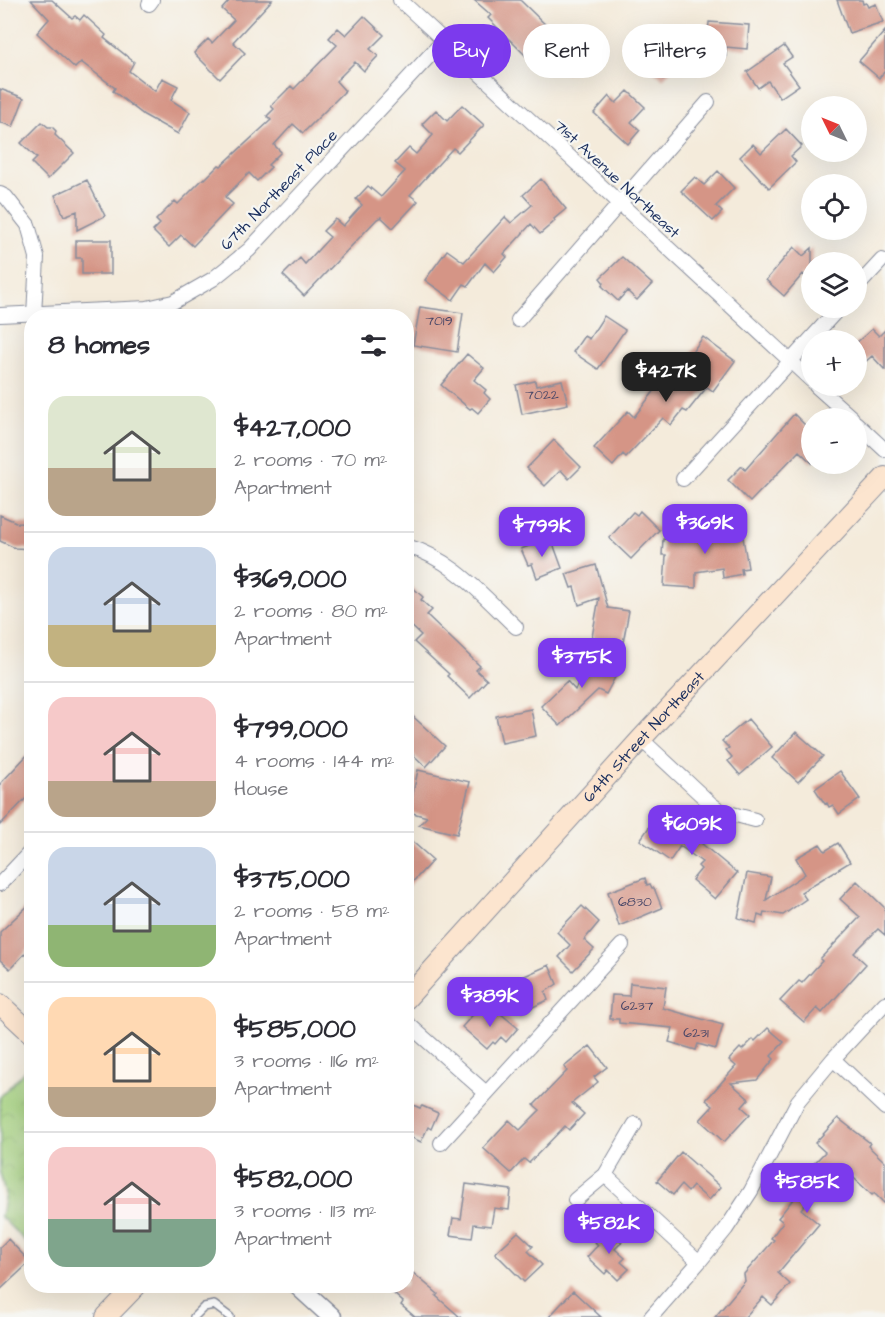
<!DOCTYPE html>
<html lang="en">
<head>
<meta charset="utf-8">
<style>
	:root { --surface:#fff; --page:#f7f7f7; --text:#2b2b33; --muted:#7c7c81; --line:#e1e1e2; --accent:#7c3aed }
	body { margin:0; font-family:"Architects Daughter",sans-serif; background:var(--page); color:var(--text); height:100vh; display:flex; flex-direction:column; font-size:22px; white-space:nowrap }
	* { box-sizing:border-box; margin:0 }
	p { font-size:20px; color:var(--muted) }
	.icon { flex:none; width:33px; height:33px; fill:none; stroke:currentColor; stroke-width:2; stroke-linecap:round; stroke-linejoin:round }
	.map { position:relative; flex:1; overflow:hidden }
	.sheet { position:absolute; left:24px; top:309px; width:390px; height:984px; display:flex; flex-direction:column; background:var(--surface); border-radius:24px; box-shadow:0 6px 24px #0002 }
	.sheet>* { flex:none }
	.banner { position:absolute; left:432px; top:24px; width:363px; height:54px; display:flex; gap:12px }
	.needle { width:39px; rotate:313deg }
	.fabs { position:absolute; left:801px; top:96px; display:grid; gap:12px }
	.fabs a { display:grid; place-items:center; width:66px; height:66px; border-radius:50%; background:var(--surface); box-shadow:0 6px 24px #0002; font-size:30px }
	.price { position:absolute; translate:-50% -51px; padding:0 14px; border-radius:12px; background:var(--accent); color:#fff; font-size:20px; line-height:39px; filter:drop-shadow(0 2px 3px #0008) }
	.price::after { content:''; position:absolute; left:50%; top:36px; width:18px; height:14px; margin-left:-9px; background:inherit; clip-path:polygon(0 0,100% 0,50% 100%) }
	.price.selected { background:#222; color:#fff }
	ul { padding:0; list-style:none }
	li { display:flex; align-items:center; gap:18px; height:150px; padding:0 24px }
	li+li { border-top:2px solid var(--line) }
	li span { display:grid; place-items:center; flex:none; width:168px; height:120px; border-radius:18px; color:#555 }
	li>.icon { margin-inline-start:auto }
	span .icon { width:72px; height:72px; fill:#fffc; stroke-width:1 }
	li b { font-size:26px }
	h2 { display:flex; justify-content:space-between; align-items:center; height:72px; padding:0 24px; font-size:26px }
	.pill { padding:0 21px; border-radius:27px; background:var(--surface); box-shadow:0 6px 24px #0002; font-size:21px; line-height:54px }
	.pill.selected { background:var(--accent); color:#fff }
	.map>svg:first-child { display:block }
	.park { fill:url(#park-crowns); stroke:#5e7f6d; stroke-width:1.5 }
	.building { fill:#d59586 }
	.lines { fill:none; stroke-linecap:round; stroke-linejoin:round }
	.service-casing { stroke:#888d9c; stroke-width:10 }
	.minor-casing { stroke:#888d9c; stroke-width:16 }
	.tertiary-casing { stroke:#888d9c; stroke-width:21 }
	.secondary-casing { stroke:#888d9c; stroke-width:22 }
	.service { stroke:#fff; stroke-width:7 }
	.minor { stroke:#fff; stroke-width:14 }
	.tertiary { stroke:#fff; stroke-width:18 }
	.secondary { stroke:#fce5cf; stroke-width:20 }
	.labels { text-anchor:middle; dominant-baseline:central; stroke-width:4.5; stroke-linejoin:round; paint-order:stroke }
	.number-label { font-size:14px; fill:#4a4868 }
	.street-label { font-size:16px; fill:#1b2f5e; stroke:#f6f6f2 }
</style>
</head>
<body>
<div class="map">
<svg width="885" height="1317" viewBox="0 0 885 1317">
	<defs>
		<pattern id="park-crowns" width="20" height="18" patternUnits="userSpaceOnUse" patternTransform="scale(1.5)"><rect width="20" height="18" fill="#a2cf7c"/><path d="M2 6a3 3 0 1 1 6 0M12 15a3 3 0 1 1 6 0" fill="none" stroke="#8bb26e"/></pattern>
	</defs>
	<rect width="100%" height="100%" fill="#f6f6f2"/>
	<filter id="ink" filterUnits="userSpaceOnUse"><feTurbulence type="fractalNoise" baseFrequency=".0167" numOctaves="2"/><feDisplacementMap in="SourceGraphic" scale="12" xChannelSelector="R" yChannelSelector="G"/><feConvolveMatrix kernelMatrix="1 2 1 2 8 2 1 2 1" color-interpolation-filters="sRGB"/></filter>
	<filter id="wash" filterUnits="userSpaceOnUse"><feTurbulence type="fractalNoise" baseFrequency=".008" numOctaves="4" result="noise"/><feDisplacementMap in="SourceGraphic" scale="24" xChannelSelector="R" yChannelSelector="G"/><feGaussianBlur stdDeviation="1.35" result="paint"/><feColorMatrix in="noise" values="0 0 0 0 0 0 0 0 0 0 0 0 0 0 0 0 0 1.4 0 .05"/><feComposite in="paint" operator="in"/></filter>
	<g filter="url(#wash)">
		<rect width="100%" height="100%" fill="#f4ebdb"/>
		<path class="park" d="M31,1064v183l-30,-30 4,-23 -5,-22v-75z"/>
		<g id="blocks">
			<path class="building" d="M31,0h21l20,18 3,-2 5,4 4,-5 22,20 -2,3 30,24 -5,9 26,20 7,-13 16,8 -7,14 19,12 -12,22 -34,-19 -31,-24 2,-3 -34,-26 -6,6 -38,-35 12,-14z
				M230,0h42l-39,42 12,11 -25,26 -26,-26 14,-14 4,4 22,-23 -12,-11z
				M474,0h46l32,31 6,-5 29,28 -20,20 -16,-16 -11,12 -52,-52 3,-3z
				M837,0h25l1,4 3,-1 2,4 8,-3 7,18 -34,11z
				M364,16l20,19 -14,14 8,7 -14,15 -9,-9 -19,19 9,10 -42,42 -10,-9 -19,21 7,7 -13,13 3,2 -14,14 -8,-8 -24,24 8,7 -40,42 -12,-11 -12,12 -16,-16 7,-7 -4,-4 19,-19 3,3 26,-26 1,1 14,-14 2,1 50,-46 -4,-4 7,-7 -3,-3 20,-20 3,3 43,-44 -8,-7 9,-10 8,7z
				M709,22l40,3 -2,24 -21,-2v10l-20,-1z
				M662,27l19,17 -13,14 8,8 -13,13 -33,-30 9,-9 7,6z
				M885,31v40l-6,7 -20,-17z
				M784,46l8,11 -9,6 16,22 -19,13 -12,-17 -10,7 -11,-16z
				M0,89l24,9 -11,29 -13,-5z
				M628,91l17,16 -14,15 9,8 -12,14 -34,-31 15,-17 7,7z
				M462,105l22,20 -26,27 -5,-4 -43,47 8,6 -25,27 -12,-11 -4,2 -73,77 -21,-21 17,-17 5,6 25,-27 -7,-6 12,-12 8,7 19,-21 -6,-6 12,-13 13,11 24,-26 -10,-8 14,-15 7,6 17,-19 -11,-11 14,-14 11,11z
				M42,122l6,5h4l4,4 -1,4 19,18 -26,26 -16,-16 5,-5 -16,-15z
				M786,129l16,17 -11,10 5,6 -27,26 -29,-31 13,-13 8,9z
				M718,171l16,17 -18,18 6,6 -9,9 -32,-30 14,-14 9,8z
				M541,179l25,30 -12,10 1,2 -15,13 -9,-10 -27,30 3,3 -13,15 -9,-9 -17,23 -4,-2 -11,16 -28,-20 22,-30 17,12 41,-45 6,6 21,-18 -9,-10z
				M87,180l18,36 -28,14v-19l-13,5 -9,-21z
				M76,240h35v34h-29v-16h-6z
				M794,247l9,9 9,-8v34l-9,-8 -19,22 -18,-16z
				M622,257l30,27 -15,16 -10,-9 -9,10 -16,-15 2,-3 -4,-5z
				M420,307l43,6 -6,39 -44,-7z
				M604,316l21,14 -27,39 -25,-17 11,-16 5,3z
				M872,329l7,7 6,-6v40l-13,-14 -16,14v-27z
				M703,337l32,24 -22,30 -6,-4 -20,25 -4,-2 -12,15 -8,-7 -37,39 -3,-3 -10,12 -19,-18 34,-37 6,6 32,-41 16,13 19,-26 -11,-8z
				M467,354l17,14 -10,12 12,10 -2,3 6,6 -12,14 -6,-5 -2,1 -29,-24z
				M562,380l6,24 -46,10 -6,-29 19,-4 1,5z
				M794,414l18,18v31l-13,-12 -49,51 -22,-22 14,-14 3,4z
				M554,440l27,27 -12,12 -8,-9 -16,16 -18,-18z
				M640,511l19,19 -28,29 -22,-21 24,-26 4,3z
				M0,515l18,8 14,1v25l-17,-1 -15,-7z
				M740,519l8,49 -7,1 1,5 -19,4 -1,-10 -26,4v16l-32,-2 2,-31h-4l1,-16 49,2 -3,-16z
				M551,538l11,30 -25,10 -5,-14 -4,1 -7,-16z
				M596,565l12,43 21,3 -6,32 -31,-6 7,-39 -20,7 -5,-18 -3,1 -5,-14z
				M406,581l17,16 -2,3 11,10 -5,5 53,51 -4,4 11,10 -17,18 -23,-22 2,-2 -35,-32 7,-7 -15,-14z
				M595,652l26,14 -15,28 -8,-4 -38,36 -19,-20 26,-25 8,9z
				M531,709l5,27 -34,7 -6,-27z
				M406,710l39,36 -19,21 -20,-19z
				M748,719l24,28 -32,28 -12,-14 4,-4 -6,-7 3,-2 -7,-7z
				M796,732l27,24 -25,26 -26,-24z
				M32,750v42l-32,33v-41z
				M418,770l52,12 -13,52 -38,-9 8,-8 -18,-5z
				M840,771l20,28 -21,15 -6,-9 -4,2 -2,-4 -2,1 -10,-15z
				M680,822l25,18 -3,4 35,29 -22,26 -23,-19 9,-11 -3,-3 4,-4 -22,-16 -10,15 -30,-21 12,-17 12,8 2,-3 7,5z
				M406,836l27,24 -27,29z
				M838,843l12,19 -49,30 5,7 -23,16 -19,-3 -1,5 -5,-2 -2,8 -18,-5 9,-45 24,4 -5,23 39,-26 -9,-16 24,-14 5,7z
				M645,878l2,7 3,-1 2,4h2l8,20 -43,18 -11,-34z
				M857,881l28,27v27l-7,-6 -24,24 12,11 -44,49 -5,-5 -13,14 -24,-21 19,-20 3,2 20,-22 -2,-2 40,-42 -20,-18z
				M32,902v44l-22,23 -10,-9v-28z
				M582,906l17,16 -15,18 10,9 -21,22 -14,-14 11,-12 -13,-13z
				M549,965l8,19 -12,8 3,8 -26,12 -9,-19 9,-4 -4,-10z
				M630,983l36,4 -3,21 60,17 -7,24 -18,-5 -2,6 -27,-8 4,-14 -54,-5v-4h-9l2,-24 17,1z
				M478,1009l9,8 8,-8 23,19 -12,14 -5,-5 -6,7 -2,-2 -6,7 -25,-22z
				M768,1028l16,14 -13,14 3,3 -17,21 -26,3 18,16 -7,8 8,7 -26,28 -24,-22 13,-14 -7,-6 30,-34 -7,-6 11,-12 2,2 11,-11 2,2z
				M590,1046l17,21 -13,10 4,5 -26,21 12,11 -15,16 -4,-4 -36,37 -5,-4 -13,14 -28,-25 26,-28 11,10 20,-20 -6,-5 33,-34 -3,-4z
				M406,1102l14,6 2,-2 16,7 -7,16 -3,-2 -7,15 -15,-7z
				M838,1118l32,25 -2,3 17,16v42l-11,-11 -2,2 -31,-29 -40,43 18,15 -41,49 12,11 -18,21 -9,-8 -18,20h-30l30,-36 -1,-7 30,-34 -3,-2 12,-16 -5,-4 24,-30 -6,-6 29,-30 -10,-9z
				M681,1152l40,35 -12,13 -16,-14 -5,6 -7,-7 -8,10 -16,-14z
				M466,1184l45,6 -2,20 -15,-2 -3,18 -17,-2 -2,14 -22,-3 3,-17 8,1z
				M607,1229l15,13 -7,7 10,9 -4,4 8,7 -11,11 -10,-10 -3,4 -18,-17 11,-12 -3,-3z
				M518,1232l15,14 -5,5 14,14 -18,17 -29,-29z
				M8,1239l22,23 -30,28v-43z
				M406,1267l32,27 -2,2 24,21h-45l-14,-12 2,-3 -18,-16h21z
				M573,1291l28,26h-52z"/>
		</g>
	</g>
	<g filter="url(#ink)">
		<use href="#blocks" fill-opacity="0" stroke="#888d9c" stroke-width="1.5"/>
		<g class="lines">
			<g class="service-casing">
				<path id="service" d="M194,1317l10,-10 10,-2 16,12"/>
			</g>
			<g class="minor-casing">
				<path id="minor" d="M400,0l412,381
					M149,4l3,-4
					M0,194l6,3 22,28 9,32 -3,59
					M856,288l26,-28
					M0,315l147,-7 26,-6 40,-23 36,-29 195,-210
					M518,320l190,-218
					M816,386l36,32
					M856,423l29,27
					M683,479l156,-171
					M406,546c46,12 77,50 110,81
					M641,739l70,65 10,7 34,9
					M0,884l32,-34
					M406,1022l80,71
					M833,1059l52,49
					M441,1143l181,-198
					M605,1175l94,87
					M575,1200l30,-25 30,-51
					M651,1317l48,-55 27,-33 25,-38 47,-90 35,-42 52,-56"/>
			</g>
			<g class="tertiary-casing">
				<path id="tertiary" d="M298,1286l34,31"/>
			</g>
			<g class="secondary-casing">
				<g id="secondary">
					<path id="s1" d="M406,999l235,-260 244,-262"/>
					<path d="M0,1004l32,30"/>
					<path d="M106,1317l30,-31"/>
				</g>
			</g>
			<use href="#service" class="service"/>
			<use href="#minor" class="minor"/>
			<use href="#tertiary" class="tertiary"/>
			<use href="#secondary" class="secondary"/>
		</g>
	</g>
	<g class="labels">
		<g class="number-label">
			<text x="439" y="321">7019</text>
			<text x="542" y="395">7022</text>
			<text x="635" y="902">6830</text>
			<text x="637" y="1006">6237</text>
			<text x="696" y="1033">6231</text>
		</g>
		<g class="street-label">
			<text transform="translate(617 179) rotate(43)">71st Avenue Northeast</text>
			<text transform="translate(279 190) rotate(-46)">67th Northeast Place</text>
			<text stroke="none"><textPath href="#s1" startOffset="354">64th Street Northeast</textPath></text>
		</g>
	</g>
</svg>
<div class="fabs">
<a><svg class="needle" viewBox="-14 -14 28 28"><path d="M0-13l5 13h-10z" fill="#e53935"/><path d="M0 13l5-13h-10z" fill="#7c7c81"/></svg></a>
<a><svg class="icon" aria-label="locate" viewBox="0 0 24 24"><circle cx="12" cy="12" r="6"/><path d="M12 2v4M12 18v4M2 12h4M18 12h4"/></svg></a>
<a><svg class="icon" aria-label="layers" viewBox="0 0 24 24"><path d="M12 4l9 5-9 5-9-5zM3 14l9 5 9-5"/></svg></a>
<a>+</a>
<a>−</a>
</div>
<b class="price selected" style="left:666px;top:403px">$427K</b>
<b class="price" style="left:705px;top:555px">$369K</b>
<b class="price" style="left:542px;top:558px">$799K</b>
<b class="price" style="left:582px;top:689px">$375K</b>
<b class="price" style="left:692px;top:856px">$609K</b>
<b class="price" style="left:490px;top:1028px">$389K</b>
<b class="price" style="left:807px;top:1214px">$585K</b>
<b class="price" style="left:609px;top:1255px">$582K</b>
<div class="banner">
<a class="pill selected">Buy</a>
<a class="pill">Rent</a>
<a class="pill">Filters</a>
</div>
<section class="sheet">
<h2>8 homes<svg class="icon" aria-label="filters" viewBox="0 0 24 24"><path d="M4 7h16M4 17h16"/><circle cx="9" cy="7" r="2"/><circle cx="15" cy="17" r="2"/></svg></h2>
<ul>
<li><span style="background:linear-gradient(#dfe7d0 60%,#b9a48a 0)"><svg class="icon" aria-label="home" viewBox="0 0 24 24"><path d="M3 11l9-7 9 7M6 9v11h12V9"/></svg></span><div><b>$427,000</b><p>2 rooms · 70 m²</p><p>Apartment</p></div></li>
<li><span style="background:linear-gradient(#c9d6e8 65%,#c2b280 0)"><svg class="icon" aria-label="home" viewBox="0 0 24 24"><path d="M3 11l9-7 9 7M6 9v11h12V9"/></svg></span><div><b>$369,000</b><p>2 rooms · 80 m²</p><p>Apartment</p></div></li>
<li><span style="background:linear-gradient(#f6c9c9 70%,#b9a48a 0)"><svg class="icon" aria-label="home" viewBox="0 0 24 24"><path d="M3 11l9-7 9 7M6 9v11h12V9"/></svg></span><div><b>$799,000</b><p>4 rooms · 144 m²</p><p>House</p></div></li>
<li><span style="background:linear-gradient(#c9d6e8 65%,#8fb573 0)"><svg class="icon" aria-label="home" viewBox="0 0 24 24"><path d="M3 11l9-7 9 7M6 9v11h12V9"/></svg></span><div><b>$375,000</b><p>2 rooms · 58 m²</p><p>Apartment</p></div></li>
<li><span style="background:linear-gradient(#ffd9b3 75%,#b9a48a 0)"><svg class="icon" aria-label="home" viewBox="0 0 24 24"><path d="M3 11l9-7 9 7M6 9v11h12V9"/></svg></span><div><b>$585,000</b><p>3 rooms · 116 m²</p><p>Apartment</p></div></li>
<li><span style="background:linear-gradient(#f6c9c9 60%,#7fa58c 0)"><svg class="icon" aria-label="home" viewBox="0 0 24 24"><path d="M3 11l9-7 9 7M6 9v11h12V9"/></svg></span><div><b>$582,000</b><p>3 rooms · 113 m²</p><p>Apartment</p></div></li>
</ul>
</section>
</div>
</body>
</html>
